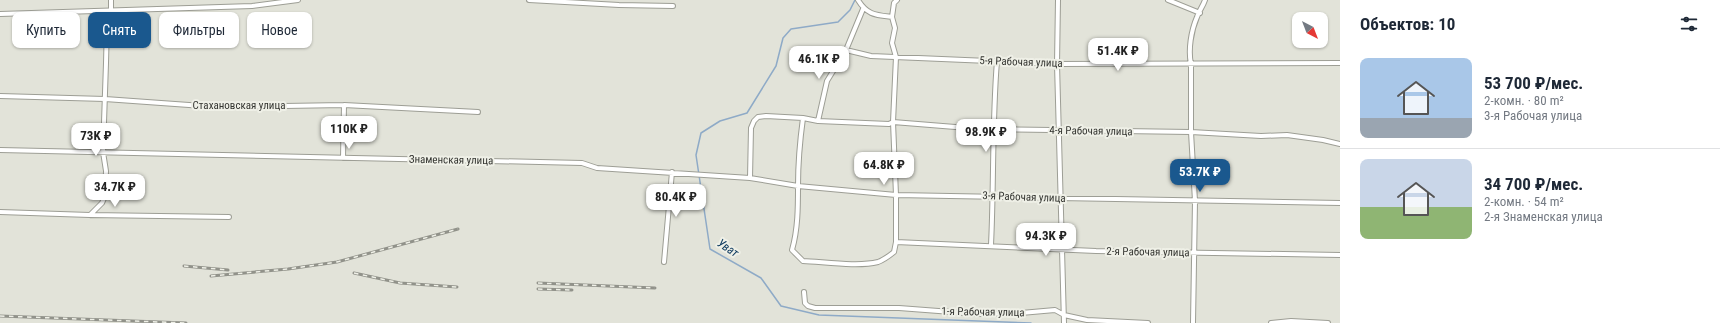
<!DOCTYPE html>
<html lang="ru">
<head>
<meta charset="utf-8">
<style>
	:root { --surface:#fff; --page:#f6f6f7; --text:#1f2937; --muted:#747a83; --line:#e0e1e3; --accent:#1a588e }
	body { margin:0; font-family:"Roboto Condensed",sans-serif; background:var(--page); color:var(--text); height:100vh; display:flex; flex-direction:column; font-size:15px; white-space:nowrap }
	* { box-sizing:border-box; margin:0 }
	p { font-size:13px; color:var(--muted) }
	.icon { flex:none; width:22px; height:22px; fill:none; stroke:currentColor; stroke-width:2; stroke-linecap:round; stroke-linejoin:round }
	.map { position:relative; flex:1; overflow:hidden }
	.panel { display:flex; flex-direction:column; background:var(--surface); width:380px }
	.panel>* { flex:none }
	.guide { position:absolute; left:12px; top:12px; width:380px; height:36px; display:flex; gap:8px }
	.needle { width:26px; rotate:138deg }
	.tools { position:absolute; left:1292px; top:12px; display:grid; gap:8px }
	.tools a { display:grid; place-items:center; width:36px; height:36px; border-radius:8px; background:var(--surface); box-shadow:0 1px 3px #0004; font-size:20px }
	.price { position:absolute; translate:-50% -34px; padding:0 9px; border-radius:8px; background:#fff; color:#222; font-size:13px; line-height:26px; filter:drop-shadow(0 1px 2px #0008) }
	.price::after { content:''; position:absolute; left:50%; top:24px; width:12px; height:9px; margin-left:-6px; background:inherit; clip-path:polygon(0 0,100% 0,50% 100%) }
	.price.selected { background:var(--accent); color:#fff }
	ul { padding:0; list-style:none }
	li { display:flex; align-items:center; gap:12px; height:100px; padding:0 20px }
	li+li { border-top:1px solid var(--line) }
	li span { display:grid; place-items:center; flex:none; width:112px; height:80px; border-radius:8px; color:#555 }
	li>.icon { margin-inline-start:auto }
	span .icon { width:48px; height:48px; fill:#fffc; stroke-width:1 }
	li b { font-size:17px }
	h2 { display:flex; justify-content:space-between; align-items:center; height:48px; padding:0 20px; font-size:17px }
	.chip { padding:0 14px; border-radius:8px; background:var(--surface); box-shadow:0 1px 3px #0004; font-size:14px; line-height:36px }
	.chip.selected { background:var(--accent); color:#fff }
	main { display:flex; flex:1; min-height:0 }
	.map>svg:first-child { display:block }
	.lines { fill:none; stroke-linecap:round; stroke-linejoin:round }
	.stream { stroke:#8eaac7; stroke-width:1.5 }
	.street-casing { stroke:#9d9e95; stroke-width:6 }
	.street { stroke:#fff; stroke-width:4 }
	.rail-casing { stroke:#91928a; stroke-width:3 }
	.rail { stroke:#eff0e7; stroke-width:1.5; stroke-dasharray:4.5; stroke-linecap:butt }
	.labels { text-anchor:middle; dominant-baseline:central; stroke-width:4; stroke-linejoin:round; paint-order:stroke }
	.street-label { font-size:11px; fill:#343531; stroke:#eff0e7 }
	.water-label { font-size:12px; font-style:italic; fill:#0a375d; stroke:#eff0e7 }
</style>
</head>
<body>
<main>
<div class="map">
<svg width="1340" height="323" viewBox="0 0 1340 323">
	<rect width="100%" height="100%" fill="#e2e3d9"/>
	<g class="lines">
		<path class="stream" d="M855,0l-5,10 -12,12 -47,7 -8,9 -7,28 -29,47 -27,8 -19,12 -5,22 14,94 51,29 20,28 38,9 212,8"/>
		<g class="street-casing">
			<path id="street" d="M529,0l90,5 54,1
				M858,0c9,15 18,15 34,17
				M1058,0l-1,64 7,259
				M1168,0l32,13
				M0,14l252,-8 46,-6
				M846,50l25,6 186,8 283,-1
				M0,96l105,3 112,8 127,-2 134,7
				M803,118c-3,22 -5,45 -5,68 0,21 0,43 -6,64l11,11c22,1 55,6 75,1 6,-2 11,-6 16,-10l2,-10 200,9 244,4
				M818,121l9,-40 19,-31 17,-41
				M0,150l582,13 15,5 153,10 48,8 98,9 444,8
				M343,158l1,-53
				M750,178l1,-50 3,-7 4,-4 8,-1 37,2 15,3 71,3 4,-2 87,7 211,3 70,4 26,-1 36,5 17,4
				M0,212l90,3 139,2
				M90,215l12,-12 3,-7 1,-25 -3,-19 3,-89 1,-39 4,-14v-10
				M896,242v-47l-3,-73 3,-65 -4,-14 3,-15 -3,-11 2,-14 3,-3
				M991,245c3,-61 1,-123 6,-184
				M664,262l8,-90
				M804,292l1,11 3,3 7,2h84l79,6 43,-1 34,-3 9,5 23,5 61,3
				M1193,323l2,-122 -4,-69v-68c-3,-14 0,-33 6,-47 2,-6 6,-11 8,-17
				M1271,323l20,-2 37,2"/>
		</g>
		<use href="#street" class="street"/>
		<g class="rail-casing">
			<path id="rail" d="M184,266l44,4
				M354,273l46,10 57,4
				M211,276l77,-7 49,-7 121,-33
				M538,283l117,5
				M538,289l34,1
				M0,316l186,7"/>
		</g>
		<use href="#rail" class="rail"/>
	</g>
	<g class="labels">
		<g class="street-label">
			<text transform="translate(1021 62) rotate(2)">5-я Рабочая улица</text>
			<text x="239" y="105">Стахановская улица</text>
			<text transform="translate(1091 131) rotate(1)">4-я Рабочая улица</text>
			<text transform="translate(451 160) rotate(1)">Знаменская улица</text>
			<text transform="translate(1024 197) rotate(2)">3-я Рабочая улица</text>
			<text transform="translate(1148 252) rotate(1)">2-я Рабочая улица</text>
			<text transform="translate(983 312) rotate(1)">1-я Рабочая улица</text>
		</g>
		<g class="water-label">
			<text transform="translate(728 248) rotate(34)">Уват</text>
		</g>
	</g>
</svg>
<div class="tools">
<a><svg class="needle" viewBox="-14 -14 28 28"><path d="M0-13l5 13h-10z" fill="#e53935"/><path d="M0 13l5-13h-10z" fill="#747a83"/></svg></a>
</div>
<b class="price" style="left:1118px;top:72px">51.4K ₽</b>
<b class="price" style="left:819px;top:80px">46.1K ₽</b>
<b class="price" style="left:349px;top:150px">110K ₽</b>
<b class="price" style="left:986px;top:153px">98.9K ₽</b>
<b class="price" style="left:96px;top:157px">73K ₽</b>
<b class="price" style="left:884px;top:186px">64.8K ₽</b>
<b class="price selected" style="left:1200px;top:193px">53.7K ₽</b>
<b class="price" style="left:115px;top:208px">34.7K ₽</b>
<b class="price" style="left:676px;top:218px">80.4K ₽</b>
<b class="price" style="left:1046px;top:257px">94.3K ₽</b>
<div class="guide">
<a class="chip">Купить</a>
<a class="chip selected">Снять</a>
<a class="chip">Фильтры</a>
<a class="chip">Новое</a>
</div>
</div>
<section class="panel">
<h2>Объектов: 10<svg class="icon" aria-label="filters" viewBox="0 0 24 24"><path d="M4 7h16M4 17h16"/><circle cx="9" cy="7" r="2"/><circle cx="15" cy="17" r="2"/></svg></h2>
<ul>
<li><span style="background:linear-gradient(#a9c7e8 75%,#9aa5b1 0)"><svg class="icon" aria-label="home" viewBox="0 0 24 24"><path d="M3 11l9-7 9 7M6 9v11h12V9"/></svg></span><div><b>53 700 ₽/мес.</b><p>2-комн. · 80 m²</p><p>3-я Рабочая улица</p></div></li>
<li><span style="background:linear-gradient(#c9d6e8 60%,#8fb573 0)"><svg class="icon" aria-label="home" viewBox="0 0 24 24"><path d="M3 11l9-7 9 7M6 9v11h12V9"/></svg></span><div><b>34 700 ₽/мес.</b><p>2-комн. · 54 m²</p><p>2-я Знаменская улица</p></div></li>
</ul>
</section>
</main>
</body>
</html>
